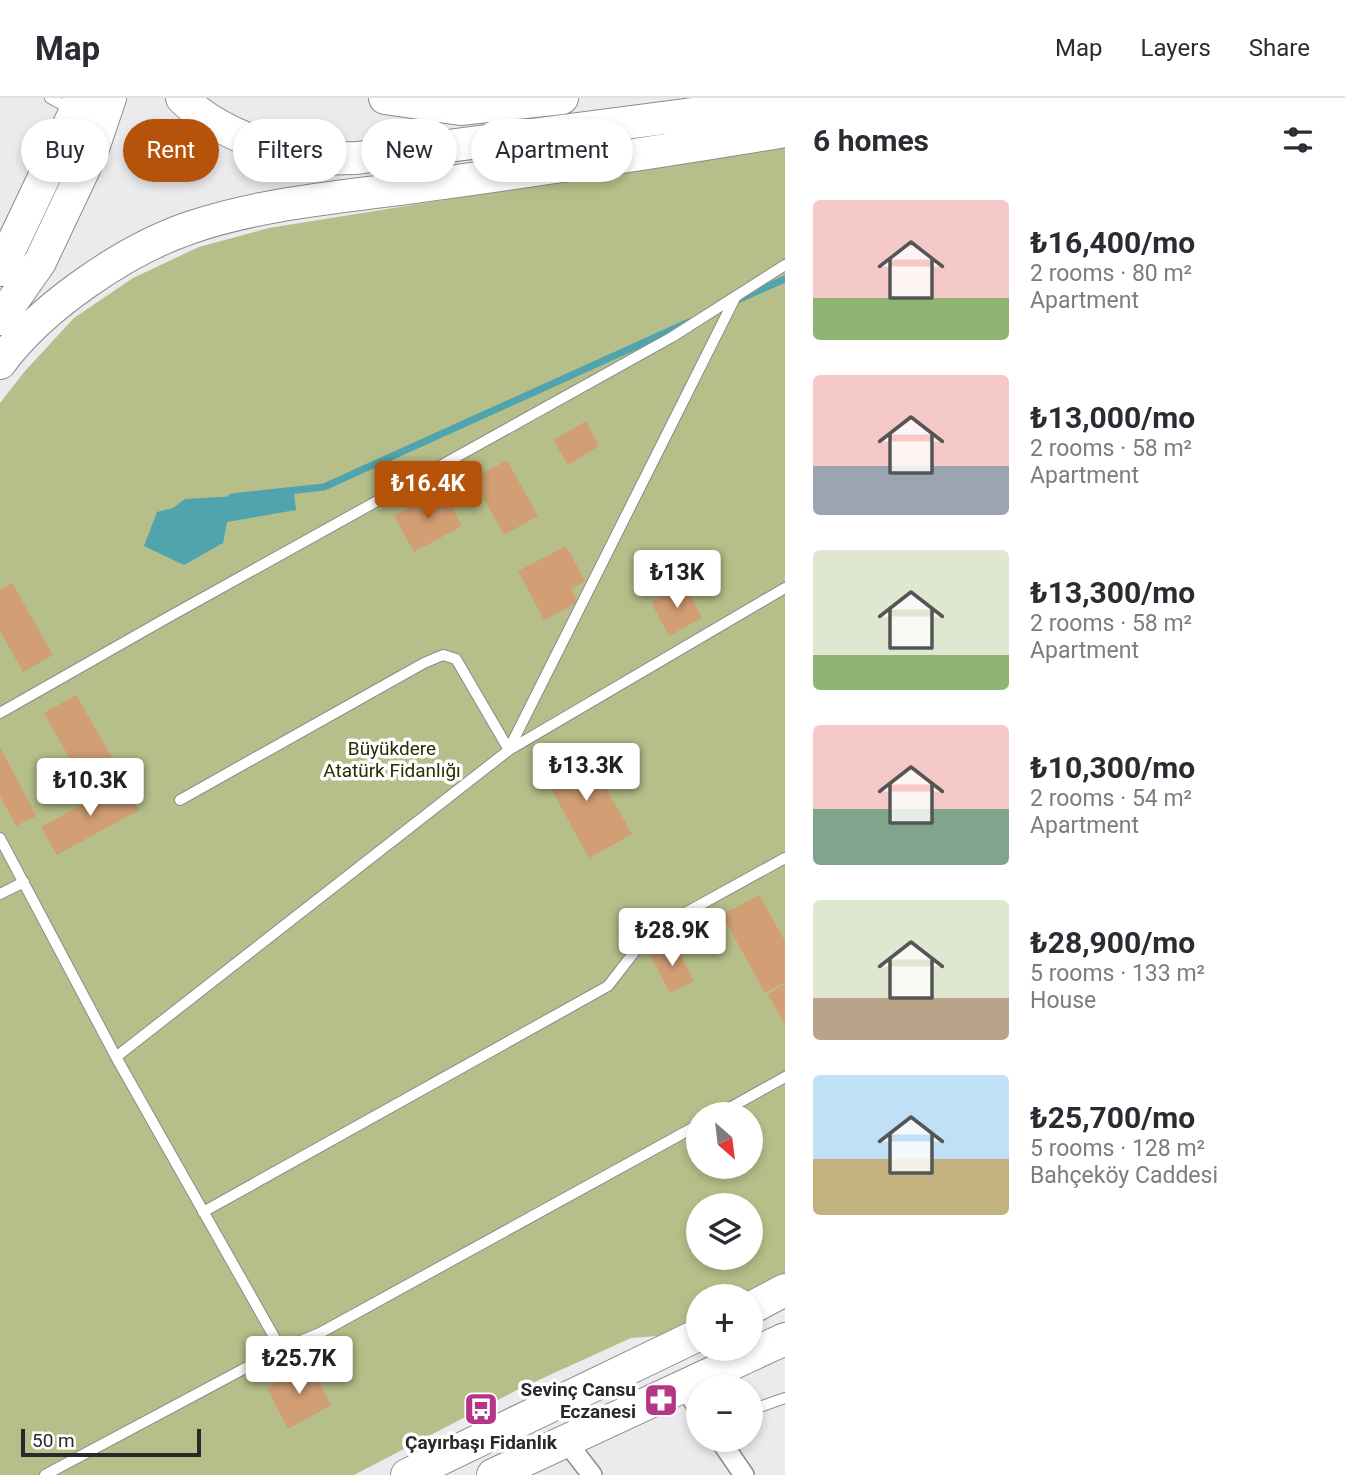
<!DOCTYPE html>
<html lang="en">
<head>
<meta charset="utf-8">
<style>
	:root { --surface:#fff; --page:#f7f7f7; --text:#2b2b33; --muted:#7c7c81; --line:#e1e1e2; --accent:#b45309 }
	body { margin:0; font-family:Roboto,sans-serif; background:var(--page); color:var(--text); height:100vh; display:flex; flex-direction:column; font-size:26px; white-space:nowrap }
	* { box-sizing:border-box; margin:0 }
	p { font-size:23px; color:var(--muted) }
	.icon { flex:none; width:38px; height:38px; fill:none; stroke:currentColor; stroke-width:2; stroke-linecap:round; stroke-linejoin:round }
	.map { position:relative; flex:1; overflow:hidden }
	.side { display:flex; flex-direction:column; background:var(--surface); width:560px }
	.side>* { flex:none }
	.guide { position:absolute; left:21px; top:21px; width:658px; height:63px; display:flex; gap:14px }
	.needle { width:46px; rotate:152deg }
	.tools { position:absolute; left:686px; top:1004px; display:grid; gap:14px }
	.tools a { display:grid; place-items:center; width:77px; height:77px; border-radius:50%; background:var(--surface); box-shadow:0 4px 10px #0003; font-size:35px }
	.scale { position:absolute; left:21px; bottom:18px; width:180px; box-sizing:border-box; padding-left:7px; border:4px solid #29292a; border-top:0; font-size:19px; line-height:24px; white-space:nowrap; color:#29292a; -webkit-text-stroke:5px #fff; paint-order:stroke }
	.price { position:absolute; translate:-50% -60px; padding:0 16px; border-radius:7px; background:#fff; color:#222; font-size:23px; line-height:46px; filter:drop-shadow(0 2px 4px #0008) }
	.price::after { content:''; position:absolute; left:50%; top:42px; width:21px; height:16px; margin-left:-10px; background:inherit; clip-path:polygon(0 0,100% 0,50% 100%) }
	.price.active { background:var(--accent); color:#fff }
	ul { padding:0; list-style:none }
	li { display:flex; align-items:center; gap:21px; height:175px; padding:0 28px }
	li span { display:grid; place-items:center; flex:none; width:196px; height:140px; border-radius:7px; color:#555 }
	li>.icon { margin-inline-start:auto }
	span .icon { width:84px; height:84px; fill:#fffc; stroke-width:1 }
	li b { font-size:30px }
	h2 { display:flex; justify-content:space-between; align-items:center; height:84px; padding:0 28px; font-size:30px }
	.pill { padding:0 24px; border-radius:32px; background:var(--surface); box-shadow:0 4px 10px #0003; font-size:24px; line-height:63px }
	.pill.active { background:var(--accent); color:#fff }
	header { display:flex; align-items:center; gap:42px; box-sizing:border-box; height:98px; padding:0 35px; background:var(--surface); border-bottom:2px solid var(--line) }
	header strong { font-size:33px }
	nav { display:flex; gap:38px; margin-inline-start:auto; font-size:24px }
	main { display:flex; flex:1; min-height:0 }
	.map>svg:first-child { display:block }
	.green { fill:#b6be89; fill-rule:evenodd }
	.water { fill:#4fa4ad }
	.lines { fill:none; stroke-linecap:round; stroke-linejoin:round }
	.stream { stroke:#4fa4ad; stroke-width:7 }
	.building { fill:#d29f75 }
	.lane-casing { stroke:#8c8b8e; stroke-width:12 }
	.street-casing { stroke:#8c8b8e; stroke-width:22 }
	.primary-casing { stroke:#8c8b8e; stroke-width:34 }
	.lane { stroke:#fff; stroke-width:10 }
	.street { stroke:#fff; stroke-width:19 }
	.primary { stroke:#fff; stroke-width:32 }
	.labels { text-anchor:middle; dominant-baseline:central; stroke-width:7; stroke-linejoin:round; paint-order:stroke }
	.park-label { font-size:19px; fill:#292d00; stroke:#fff }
	.poi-label { font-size:19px; font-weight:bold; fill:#29292a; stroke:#fff; text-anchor:end }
</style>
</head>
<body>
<header>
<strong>Map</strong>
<nav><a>Map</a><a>Layers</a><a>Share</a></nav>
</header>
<main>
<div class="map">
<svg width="785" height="1377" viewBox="0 0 785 1377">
	<rect width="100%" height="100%" fill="#ebeaed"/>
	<path class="green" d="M785,47v1130l-41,22h-46v24l-26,14 -41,3 -112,51 -165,86h-354v-1072l25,-32 49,-53 59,-40 66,-31 70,-19zM698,1017h53v52h-53zM698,1108h53v52h-53z"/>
	<path class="water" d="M294,395l2,17 -69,12 -4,21 -39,22 -40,-19 13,-34 16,-4 12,-9z"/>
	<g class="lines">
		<path class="stream" d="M735,203l50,-22
			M232,399l92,-10 365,-165"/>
	</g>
	<path class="building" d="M586,323l13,25 -31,19 -15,-25z
		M507,362l31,56 -34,19 -31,-56z
		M443,392l19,36 -48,26 -20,-36z
		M566,448l19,35 -14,8 7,13 -34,18 -26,-49z
		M12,485l41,72 -30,17 -23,-41v-41z
		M684,486l18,34 -33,18 -18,-34z
		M76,597l42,73 -33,18 -41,-73z
		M0,649l36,69 -20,10 -16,-30z
		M583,650l49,86 -43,24 -48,-88z
		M123,684l16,28 -82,45 -16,-28z
		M759,797l26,46v41l-20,11 -43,-78z
		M674,844l20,39 -24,12 -20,-38z
		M785,886v41l-17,-31z
		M309,1264l22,43 -43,24 -21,-41z"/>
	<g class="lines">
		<g class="lane-casing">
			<path id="lane" d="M50,0l22,12
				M0,615l165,-94 507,-282 113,-72
				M509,651l227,-453
				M180,702l244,-137 19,-8 13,4 53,91
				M0,740l116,219 165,292 39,-16 378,-208
				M0,796l24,-12
				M116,959l393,-307 276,-162
				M717,1017l68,-38
				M203,1114l405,-226 41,-53 136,-75
				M751,1312l34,-12
				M45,1377l236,-126"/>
		</g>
		<g class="street-casing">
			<path id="street" d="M683,1287l15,23
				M565,1342l27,35
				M720,1342l24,35"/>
		</g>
		<g class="primary-casing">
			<path id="primary" d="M182,0c31,32 93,56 137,60 12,1 25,0 38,0l428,-56
				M385,0l75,11 102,-11
				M0,172l75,-158 4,-14
				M0,221l40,-57 51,-108 19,-56
				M0,265c41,-56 126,-114 192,-136 74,-25 154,-30 230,-41 122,-17 242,-35 363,-55
				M751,1210l34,-18
				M407,1377l291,-140
				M493,1377l292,-136"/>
		</g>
		<use href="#lane" class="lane"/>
		<use href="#street" class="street"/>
		<use href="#primary" class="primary"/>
	</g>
	<defs>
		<g id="pharmacy-square" transform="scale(1.75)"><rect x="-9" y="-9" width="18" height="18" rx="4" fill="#b43684" stroke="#fff"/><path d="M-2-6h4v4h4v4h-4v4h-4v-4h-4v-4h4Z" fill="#fff"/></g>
		<g id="bus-square" transform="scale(1.75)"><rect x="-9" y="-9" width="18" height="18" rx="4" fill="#b43684" stroke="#fff"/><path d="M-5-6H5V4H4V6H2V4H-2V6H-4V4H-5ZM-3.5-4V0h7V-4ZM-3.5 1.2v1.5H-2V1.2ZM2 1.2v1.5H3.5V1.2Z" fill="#fff"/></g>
	</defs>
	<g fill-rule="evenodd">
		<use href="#pharmacy-square" x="661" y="1302"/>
		<use href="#bus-square" x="481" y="1311"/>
	</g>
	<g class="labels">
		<g class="park-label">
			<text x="392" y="650">Büyükdere<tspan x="392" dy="22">Atatürk Fidanlığı</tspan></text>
		</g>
		<g class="poi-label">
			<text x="636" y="1291">Sevinç Cansu<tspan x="636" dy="22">Eczanesi</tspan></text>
			<text x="481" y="1344" text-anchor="middle">Çayırbaşı Fidanlık</text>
		</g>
	</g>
</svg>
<div class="tools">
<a><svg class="needle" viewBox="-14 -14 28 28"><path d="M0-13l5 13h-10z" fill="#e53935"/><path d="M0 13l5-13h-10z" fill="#7c7c81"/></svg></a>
<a><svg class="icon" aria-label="layers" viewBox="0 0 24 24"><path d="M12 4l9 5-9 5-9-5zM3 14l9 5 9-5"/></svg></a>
<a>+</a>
<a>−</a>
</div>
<div class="scale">50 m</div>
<b class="price active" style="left:428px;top:423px">₺16.4K</b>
<b class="price" style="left:677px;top:512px">₺13K</b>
<b class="price" style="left:586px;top:705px">₺13.3K</b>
<b class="price" style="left:90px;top:720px">₺10.3K</b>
<b class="price" style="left:672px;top:870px">₺28.9K</b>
<b class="price" style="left:299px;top:1298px">₺25.7K</b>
<div class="guide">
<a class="pill">Buy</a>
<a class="pill active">Rent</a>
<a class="pill">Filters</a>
<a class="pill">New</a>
<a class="pill">Apartment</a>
</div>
</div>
<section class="side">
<h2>6 homes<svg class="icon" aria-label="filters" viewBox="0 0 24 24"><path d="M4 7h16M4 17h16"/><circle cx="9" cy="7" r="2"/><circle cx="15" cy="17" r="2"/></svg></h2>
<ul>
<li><span style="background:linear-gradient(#f6c9c9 70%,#8fb573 0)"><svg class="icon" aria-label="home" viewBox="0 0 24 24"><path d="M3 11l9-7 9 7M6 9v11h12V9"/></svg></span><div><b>₺16,400/mo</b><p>2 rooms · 80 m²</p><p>Apartment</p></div></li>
<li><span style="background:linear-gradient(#f6c9c9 65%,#9aa5b1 0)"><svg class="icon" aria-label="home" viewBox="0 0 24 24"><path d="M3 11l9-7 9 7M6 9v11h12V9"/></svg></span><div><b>₺13,000/mo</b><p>2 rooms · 58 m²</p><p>Apartment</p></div></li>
<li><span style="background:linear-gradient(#dfe7d0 75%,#8fb573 0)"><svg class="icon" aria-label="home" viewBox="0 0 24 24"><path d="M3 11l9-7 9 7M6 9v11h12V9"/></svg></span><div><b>₺13,300/mo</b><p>2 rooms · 58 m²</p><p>Apartment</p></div></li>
<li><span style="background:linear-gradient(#f6c9c9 60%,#7fa58c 0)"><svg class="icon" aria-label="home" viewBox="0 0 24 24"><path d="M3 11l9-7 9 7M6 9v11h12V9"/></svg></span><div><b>₺10,300/mo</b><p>2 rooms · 54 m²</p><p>Apartment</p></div></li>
<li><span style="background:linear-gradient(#dfe7d0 70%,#b9a48a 0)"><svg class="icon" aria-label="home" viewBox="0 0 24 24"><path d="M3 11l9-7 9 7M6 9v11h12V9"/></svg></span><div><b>₺28,900/mo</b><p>5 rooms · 133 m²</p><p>House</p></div></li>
<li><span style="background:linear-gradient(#bfe0f5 60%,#c2b280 0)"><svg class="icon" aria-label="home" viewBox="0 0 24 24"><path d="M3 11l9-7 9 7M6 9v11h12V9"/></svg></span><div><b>₺25,700/mo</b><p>5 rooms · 128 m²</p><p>Bahçeköy Caddesi</p></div></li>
</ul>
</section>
</main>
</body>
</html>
